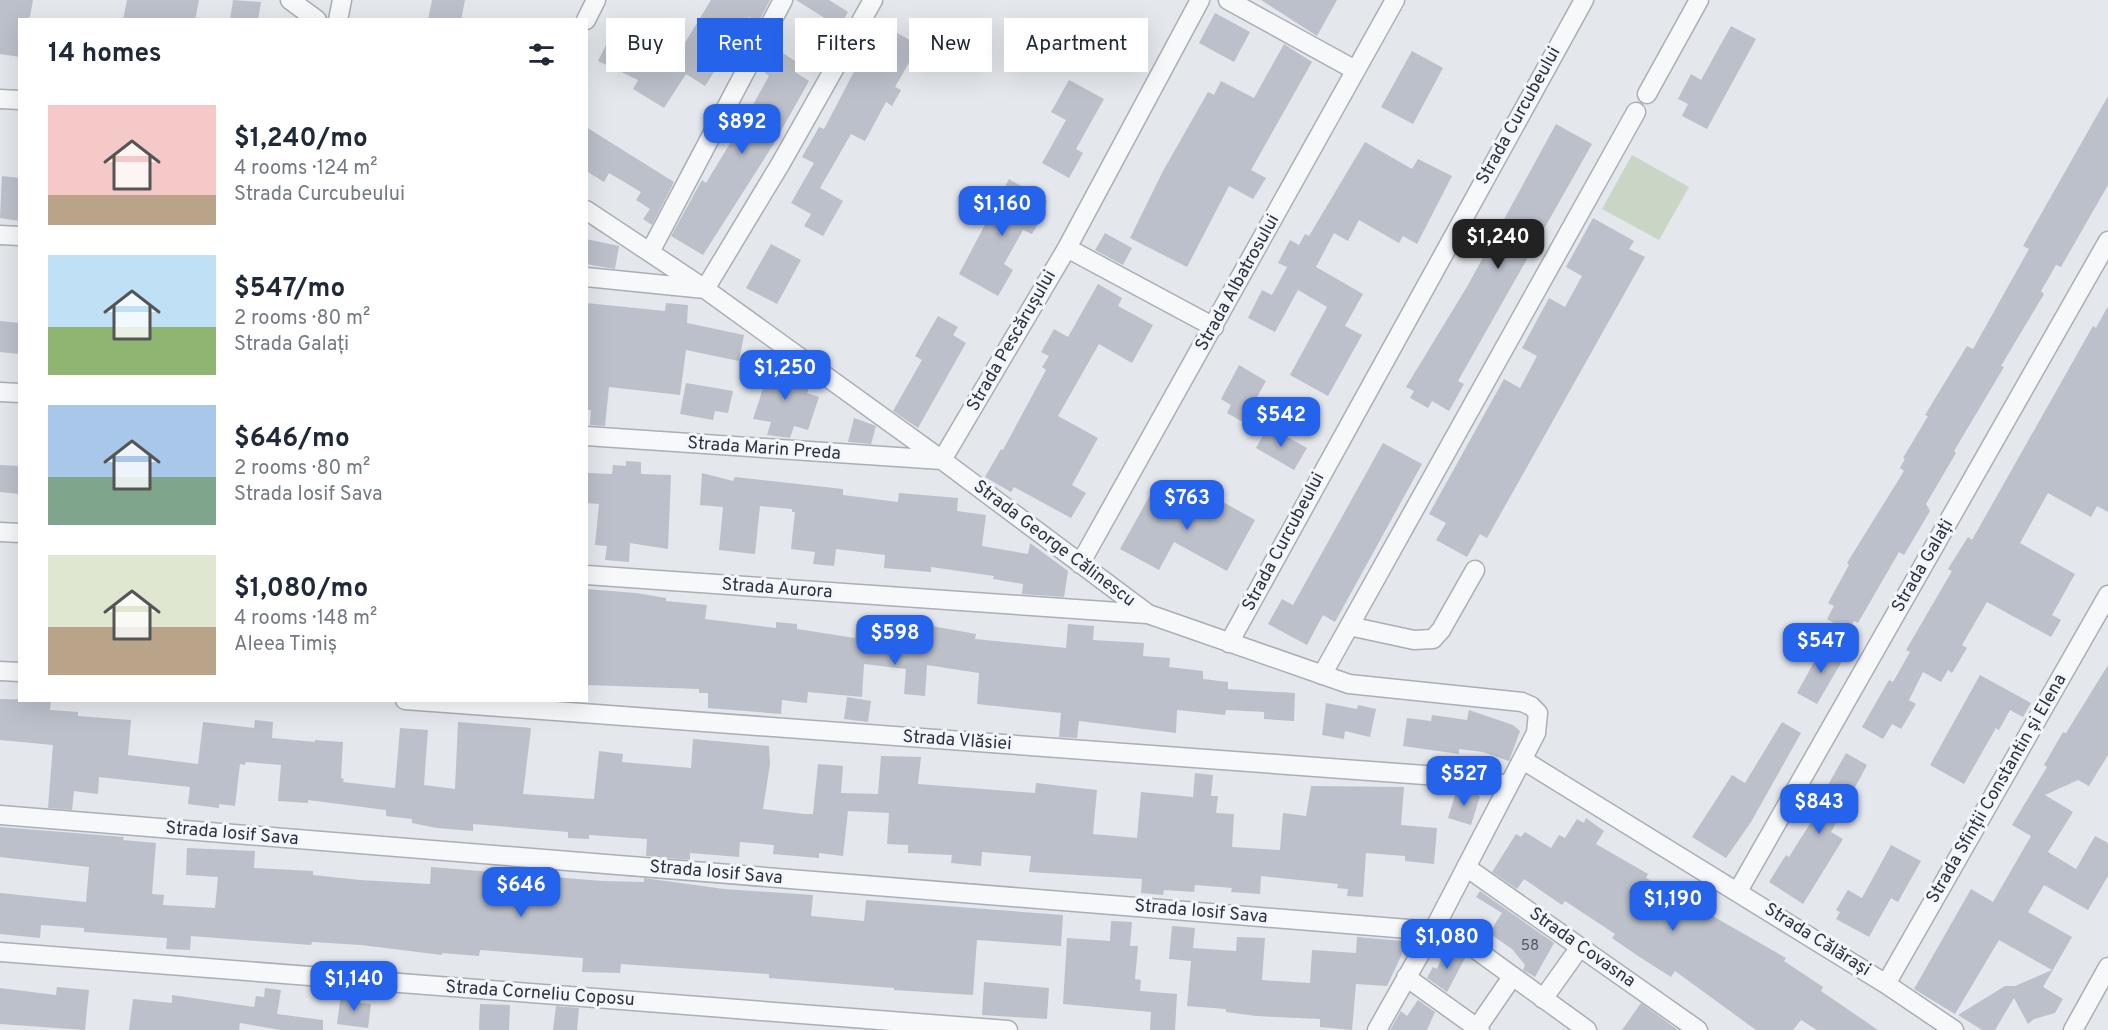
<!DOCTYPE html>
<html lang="en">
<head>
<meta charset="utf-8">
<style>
	:root { --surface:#fff; --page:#f2f2f3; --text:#1f2937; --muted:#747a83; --accent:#2563eb }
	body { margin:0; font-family:Overpass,sans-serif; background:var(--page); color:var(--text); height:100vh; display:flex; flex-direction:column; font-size:22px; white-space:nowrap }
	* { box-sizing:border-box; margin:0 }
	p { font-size:20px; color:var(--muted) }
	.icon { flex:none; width:33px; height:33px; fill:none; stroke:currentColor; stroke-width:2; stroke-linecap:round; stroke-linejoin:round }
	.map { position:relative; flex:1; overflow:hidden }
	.drawer { position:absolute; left:18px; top:18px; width:570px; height:684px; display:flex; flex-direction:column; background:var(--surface); border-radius:0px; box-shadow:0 6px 24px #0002 }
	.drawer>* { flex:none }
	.top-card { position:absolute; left:606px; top:18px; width:570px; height:54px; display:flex; gap:12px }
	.price { position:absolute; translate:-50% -51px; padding:0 14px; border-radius:12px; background:var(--accent); color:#fff; font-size:20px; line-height:39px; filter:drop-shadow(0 2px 3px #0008) }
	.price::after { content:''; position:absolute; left:50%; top:36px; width:18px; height:14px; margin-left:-9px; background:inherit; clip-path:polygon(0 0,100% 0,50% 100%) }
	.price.on { background:#222; color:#fff }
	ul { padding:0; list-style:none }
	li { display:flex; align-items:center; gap:18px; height:150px; padding:0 30px }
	li span { display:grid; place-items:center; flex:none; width:168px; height:120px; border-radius:0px; color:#555 }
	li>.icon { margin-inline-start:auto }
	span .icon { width:72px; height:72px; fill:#fffc; stroke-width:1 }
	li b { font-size:26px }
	h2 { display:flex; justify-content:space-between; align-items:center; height:72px; padding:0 30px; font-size:26px }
	.chip { padding:0 21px; border-radius:0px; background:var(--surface); box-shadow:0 6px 24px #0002; font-size:21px; line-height:54px }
	.chip.on { background:var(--accent); color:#fff }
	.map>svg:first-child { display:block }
	.green { fill:#c9d6c5 }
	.building { fill:#bbc0ca }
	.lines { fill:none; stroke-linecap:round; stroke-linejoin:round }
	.street-casing { stroke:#a9aeb7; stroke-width:21 }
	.street { stroke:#f7f8fa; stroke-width:18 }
	.labels { text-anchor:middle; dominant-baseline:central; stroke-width:6; stroke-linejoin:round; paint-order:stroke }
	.number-label { font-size:15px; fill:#4f5766 }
	.street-label { font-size:18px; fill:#2b3445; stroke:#f4f6f9 }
</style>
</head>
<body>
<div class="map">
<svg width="2108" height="1030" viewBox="0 0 2108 1030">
	<rect width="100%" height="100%" fill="#e4e7ec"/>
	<path class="green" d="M1632,155l57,32 -30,53 -57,-31z"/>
	<path class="building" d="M0,0h33l-3,17 -10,3v37l-20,-3z
		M127,0h72l-4,20h-72z
		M233,0l28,2 -3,18h-28z
		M432,0h33l-4,20h-33z
		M711,0h59l-12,23 -9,-6 -44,69 -19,-12 -22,34 -31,-19 5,-9 -40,-19 16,-32 27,13 -4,7 32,20z
		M796,0h33l19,12 -9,15z
		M1261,0h76l-20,36z
		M1215,13l35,19 -16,30 -35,-19z
		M1731,26l25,13 -49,90 -25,-13 6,-12 -10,-5 13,-25 10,6z
		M897,33l22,12 -24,42 6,3 -9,16 -6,-4 -21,39 -14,-7 -31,54 23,13 -20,35 -19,-10 7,-12 -20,-11 23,-40 -12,-6 17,-30 5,2 33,-63 5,3 18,-32 11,7z
		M1284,44l28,18 -61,108 15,8 -13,21 -24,-13 -42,81 -57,-29 33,-67 45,-79 6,3 7,-14 33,17z
		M778,50l22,14 -5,8 14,9 -36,64 -70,110 -32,-19 31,-56 4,3 26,-43 -4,-3 14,-22 4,2 23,-41 -5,-4z
		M1412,51l31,17 -30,56 -32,-17z
		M1069,80l35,19 -28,50 7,4 -14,25 -27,-15 24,-43 -15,-8z
		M2108,96v89l-47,82 -5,-2 -15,26 3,3 -43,72 3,1 -50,84 2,2 -30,51 4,7 -26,44 -5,-3 -41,71 -4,-2 -6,10 -21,-12 7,-13 -6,-3 21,-38 -2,-2 57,-92 -4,-3 5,-9 -2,-1 25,-42 -3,-1 42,-69 6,3 56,-100 -6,-3z
		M1556,124l36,20 -134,237 6,3 -15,27 -17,-10 -4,7 -18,-10 4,-7 -8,-4 62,-102z
		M586,127l88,55 -22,43 -9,-6 7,-10 -14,-9 5,-8 -32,-19 -5,9 -18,-11z
		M1365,142l47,27 6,-10 34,17 -35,68 -14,-8 -4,7 -40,-23 -11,21 -14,-8 -18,34 47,27 -18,32 17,9 -34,61 -38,-21 37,-68 -29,-17 -23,42 -27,-14 14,-28 10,5 15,-28 -9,-4 12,-23 9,5 6,-11 4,2z
		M2,176l18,2v43l-20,-3z
		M1009,179l38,22 -5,9 2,2 -12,22 -9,-4 -19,34 9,6 -15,26 -39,-22z
		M1593,218l41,23 -5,8 16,8 -158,281 -7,-4 -13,23 -31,-17 10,-17 -17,-9 75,-135 16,9 17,-32 -15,-8 27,-50 16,9 17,-31 -16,-9z
		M1105,233l27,15 -9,17 -28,-15z
		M586,239l33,7 -4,23 -29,-5z
		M771,244l30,16 -24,44 -31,-16z
		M1098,284l24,14 -4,8 35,19 -21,38 -33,-19 -41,72 40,22 -26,47 14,8 -15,25 -57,-31 -3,5 -26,-15 16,-28 2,1 43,-80 -4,-3 7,-11 -8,-4 13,-23 14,8z
		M586,303l79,8 1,-8 22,2 -1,18 57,12 -5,26 -53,-11 -6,45 -71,-8 -4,39 -15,-1 1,-15h-5z
		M2108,306v206l-11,-6 -6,11 -43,-24 -28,50 55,31 -23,41 9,5 -10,17 -64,-35 -25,43 5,3 -15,25 -4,-3 -7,12 -18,-10 -14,28 7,4 -15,25 -9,-5 -9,15 -21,-12 27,-47 4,2 17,-30 -4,-2 46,-79 -4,-2 20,-32 4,3 121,-214 3,2z
		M938,316l20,11 -5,8 13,8 -48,85 -25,-17 29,-51 -7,-4z
		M0,321l20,2v31l-20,-2z
		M774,355l16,9 -4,10 25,9 -4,10 12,4 -11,33 -14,-4 -4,12 -23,-3 4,-13 -18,-3z
		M1239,365l27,16 -23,41 -16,-9 4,-8 -10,-6z
		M686,383l47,8 -5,22 -13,-2 -2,9 -33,-6z
		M854,418l22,8 -5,18 -23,-2z
		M1268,426l39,22 -13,22 -38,-22z
		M1383,443l39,21 -87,158 -12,-7 -16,30 -39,-21 14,-25 11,6z
		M626,461l15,1v12l30,1 -3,74 -38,-6 -1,19 -24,-2 2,-14 -12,-1 4,-41 -13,-1v-30l26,1 1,-9 13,1z
		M0,465l20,1v28l-20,-2z
		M702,473l31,8 2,-4 108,12v6l55,7 1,-9 59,5 -1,13 29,4 -4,31 46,8 2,-11 38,28 -4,26 -42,-3 1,-10 -30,-5 1,-3 -63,-9v5l-47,-4 1,-13 -49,-6 -2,17 -21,-2 2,-12 -24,-3 4,-37h-3v-3l-32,-3 -5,48 -36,-4 4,-43 -23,-2z
		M1154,488l49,28 11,-19 41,23 -28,51 -53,-29 -15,28 -39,-21z
		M586,589l50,4 30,5v3l41,4 -2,14 71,9v-6l21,2v5l58,9 2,-17 46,6 1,-6 72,13 -1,5 91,9 2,-24 26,2 -1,14 51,3 -1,13 27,2 -1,9 34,4v8l25,3v7l67,4 -1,28 -30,-2v-7l-38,-2 -1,5 -48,-5 -1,23 -97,-12 -2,17 -18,-1 2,-24 -84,-9 2,-31 -52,-8 -2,31 -21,-2 2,-25 -42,-5 -2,33 -54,-5 -1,11 -25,-3 -1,14 -73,-6v-15h-9v-4l-113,-4z
		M1824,644l21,12 -28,48 -20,-11z
		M2108,665v90l-19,31 -11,-6 -33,15 28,17 -25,40 28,17 19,-33 13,7v33l-20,34 -44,-25 -16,27 44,25 -29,50 20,12 -8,14 -21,6 -6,5 -14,-26 -19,32h-13l-24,-15 47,-29h10l37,-16 -53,-30 -44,74 -41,-25 57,-100 22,13 38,-66 -19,-11 35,-58 -3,-2 19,-33 3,1z
		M1980,675l51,28 -8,14 -13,-7 -11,20 -3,-2 -32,56 -34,-19z
		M847,697l24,4 -3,21 -24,-3z
		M0,699l51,1 -1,10 28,2v4l53,4 -3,35 70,9 5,-42 51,6 1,-8 18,2 -1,16 43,4v-2l28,2 -2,36 3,1 -1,3 52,6 5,-60 28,2 -4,55 31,4 3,-67 73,6 -8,66 71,5 5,-48 24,3 -1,8 69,6 2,-29 76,7 1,18 -7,45 41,5h9l5,-50 25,2 -2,27 37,1 3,-38 40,1 -3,27 117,9 1,-10 61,7 -4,44 44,4 4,-46 52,5 2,-24 18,2 -2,21h7l-2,17 18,1 -2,33 48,3 3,-37 23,3 5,-30 93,1 -3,38 36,3 -3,36 -29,-3v-5l-39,-3 -3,44 -16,-1 1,-7 -11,-1 1,-4 -77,-8 -1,18 -29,-2 1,-4 -37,-3 -1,7 -30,-2 -1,5 -22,-2 1,-14 -113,-7 2,-16 -49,-4 -1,14 -30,-3 1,-8 -44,-2v-8l-21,-1 2,-31 -41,-2 -5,45 -24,-3v5l-46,-4 1,-9 -34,-3 -1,15 -49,-4v7l-44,-4 1,-17 -58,-4v4l-21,-1v-6l-95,-8v7l-36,-3 -25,-5v-4l-26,-3v-6l-78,-10v3l-30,-2 3,-36 -35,-3 -1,3 -5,-1 -5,42 -16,-2v4l-31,-4 2,-17 -91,-10 -1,17 -24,-3 -2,19 -24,-2 5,-63 -53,-5z
		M1326,703l31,6 1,-4 18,4 -6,28 -25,-6 -1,8 -22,-4z
		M1469,710l44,15 7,6 -11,30 -26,-9 -24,-3v5l-56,-8 4,-28 24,3 1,-6 35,5z
		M1782,722l19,11 -50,89 -25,36 -34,-21 40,-62 13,8z
		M1846,753l21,12 -36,67 12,7 -40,65 -34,-22 17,-27 3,2 34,-54 -4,-2z
		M1457,789l23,7 -9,29 -23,-7z
		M1586,818l18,13 -8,13 52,30 -2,4 140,80 -2,3 39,26 -2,4 57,39h-61l-16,-10 -8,10h-37l-81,-59 -4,6 -33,-21 -26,-18 3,-4 -50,-33 -3,4 -38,-26 -7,10 -25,-17 24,-38 5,3 4,-5 26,16 8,-13 6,3 12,-19 7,4z
		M0,827l124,10 -1,3 33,3 -4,51 12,1 -1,10 52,3 3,-31 -32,-2 1,-27 68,3 -1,17 59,3v4l47,5 70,4 1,-17 171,14 42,1v-4l80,11 89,6 -2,21 53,5 2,-21 197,15 -2,31 -84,-6 -4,55 -79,-5v-2l-125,-10v-4l-148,-10 -1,9 -38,-1 1,-14 -103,-8 -1,6 -37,-3v2l-81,-10 -49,-3 -1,3 -120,-9 -1,14 -24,-1 1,-11 -83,-6v-4l-43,-3 -1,13 -40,-4v-41l86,9 3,-35 -89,-10z
		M1891,845l30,16 -23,41 -7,-4 -22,39 -33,-18 4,-7 -4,-2 12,-20 14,8z
		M1480,891l74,52 -19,34 -12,-7 2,-5 -13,-16 -23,-16 13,-20 -26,-16z
		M1111,921l21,1 -2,24h8l-3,33 6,1 -1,11 37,3 -2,36h-25l1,-18 -88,-8 4,-66 43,3z
		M1172,926l23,2 -2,20 43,3 1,-14 28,1 -3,42 48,3 2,-33 44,3 1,-16 46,4 -1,13 -15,32 -31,-2 -4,46 -32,-3v-8l-64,-3 -30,-4v-3l-39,-3 4,-45 -22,-2z
		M1447,947l18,11 -18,34 -20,-14 6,-11 4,2z
		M984,982l65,6 -2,31 -65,-4z
		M57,987l32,3 -4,40 -85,-6v-36l56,7z
		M265,988l16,2 -4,24 46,6v10h-42l-41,-7 -1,7h-110l4,-31 39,4v-8l82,12 2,-11 8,1z
		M341,995l20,3 -1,5 11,1 -3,24 -31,-4z
		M1418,1000l17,12 -8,18h-37l11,-19 6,5z
		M1641,1003l37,27h-56z
		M480,1004l30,1 -1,25h-30z
		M556,1006l23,2 -2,22h-24z"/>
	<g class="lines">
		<g class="street-casing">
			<path id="street" d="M290,0l27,20
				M1228,0l127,70
				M338,20l4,-20
				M586,20l10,-20
				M1647,94l52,-94
				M0,99l20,1
				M586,210l119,79 237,171 206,154 201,70 173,18 9,4 7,7 -2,20 -103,198 -56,99
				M0,235l20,1
				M1067,248l147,79
				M650,252l133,-252
				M586,277l119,12 76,-126 92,-163
				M0,392l20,1
				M586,436l356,24 125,-212 133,-248
				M0,532l20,1
				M1080,564l315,-564
				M586,575l561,39
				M1349,626l65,14 19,-1 8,-9 34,-60
				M1229,643l355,-643
				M0,671l20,1
				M1322,675l314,-563
				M405,700l1047,77 57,8
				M1523,760l363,224 68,46
				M0,815l1433,116
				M1466,867l232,163
				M1738,891l370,-650
				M1438,922l149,108
				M0,952l1008,78
				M1406,977l74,53
				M1886,984l222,-389
				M1543,999l37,-52
				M1477,1028l35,-51
				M2073,1030l35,-63"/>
		</g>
		<use href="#street" class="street"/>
	</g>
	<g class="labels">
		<g class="number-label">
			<text x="1530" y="946">58</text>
		</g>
		<g class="street-label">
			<text transform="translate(1519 116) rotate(-61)">Strada Curcubeului</text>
			<text transform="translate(1238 283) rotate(-61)">Strada Albatrosului</text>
			<text transform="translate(1012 341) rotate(-60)">Strada Pescărușului</text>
			<text transform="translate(764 449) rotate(4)">Strada Marin Preda</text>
			<text transform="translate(1284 542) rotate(-62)">Strada Curcubeului</text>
			<text transform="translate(1054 544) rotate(37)">Strada George Călinescu</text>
			<text transform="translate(1923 566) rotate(-60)">Strada Galați</text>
			<text transform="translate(777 589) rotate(4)">Strada Aurora</text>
			<text transform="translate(957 741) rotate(4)">Strada Vlăsiei</text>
			<text transform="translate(1997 789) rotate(-60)">Strada Sfinții Constantin și Elena</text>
			<text transform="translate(232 834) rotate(5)">Strada Iosif Sava</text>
			<text transform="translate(716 873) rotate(5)">Strada Iosif Sava</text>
			<text transform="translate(1201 912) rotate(5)">Strada Iosif Sava</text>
			<text transform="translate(1817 940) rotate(32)">Strada Călărași</text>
			<text transform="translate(1582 948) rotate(35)">Strada Covasna</text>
			<text transform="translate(540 994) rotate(4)">Strada Corneliu Coposu</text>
		</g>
	</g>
</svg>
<b class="price" style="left:742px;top:155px">$892</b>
<b class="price" style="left:1002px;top:237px">$1,160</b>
<b class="price on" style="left:1498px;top:270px">$1,240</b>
<b class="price" style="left:785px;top:401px">$1,250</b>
<b class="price" style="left:1281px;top:448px">$542</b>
<b class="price" style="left:1187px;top:531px">$763</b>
<b class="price" style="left:895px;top:666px">$598</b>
<b class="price" style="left:1821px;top:674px">$547</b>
<b class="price" style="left:1464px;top:807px">$527</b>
<b class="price" style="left:1819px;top:835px">$843</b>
<b class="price" style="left:521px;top:918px">$646</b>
<b class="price" style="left:1673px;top:932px">$1,190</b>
<b class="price" style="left:1447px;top:970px">$1,080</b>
<b class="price" style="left:354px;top:1012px">$1,140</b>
<div class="top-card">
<a class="chip">Buy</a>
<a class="chip on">Rent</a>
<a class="chip">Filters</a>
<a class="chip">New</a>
<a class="chip">Apartment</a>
</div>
<section class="drawer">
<h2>14 homes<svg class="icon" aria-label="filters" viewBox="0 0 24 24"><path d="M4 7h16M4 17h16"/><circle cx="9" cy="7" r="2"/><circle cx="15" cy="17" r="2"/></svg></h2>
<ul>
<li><span style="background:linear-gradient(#f6c9c9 75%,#b9a48a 0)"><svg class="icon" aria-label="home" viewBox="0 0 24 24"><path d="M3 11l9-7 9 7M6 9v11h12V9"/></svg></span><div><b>$1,240/mo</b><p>4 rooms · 124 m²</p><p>Strada Curcubeului</p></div></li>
<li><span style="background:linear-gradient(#bfe0f5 60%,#8fb573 0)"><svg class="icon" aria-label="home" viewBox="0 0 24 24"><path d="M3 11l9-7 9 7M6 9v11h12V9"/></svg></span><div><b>$547/mo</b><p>2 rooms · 80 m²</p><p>Strada Galați</p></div></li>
<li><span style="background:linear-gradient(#a9c7e8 60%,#7fa58c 0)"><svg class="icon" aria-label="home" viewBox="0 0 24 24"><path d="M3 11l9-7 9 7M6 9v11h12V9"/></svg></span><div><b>$646/mo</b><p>2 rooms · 80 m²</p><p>Strada Iosif Sava</p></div></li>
<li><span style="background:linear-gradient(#dfe7d0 60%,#b9a48a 0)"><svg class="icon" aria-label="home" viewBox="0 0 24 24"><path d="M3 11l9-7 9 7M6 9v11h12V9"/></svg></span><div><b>$1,080/mo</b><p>4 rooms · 148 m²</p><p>Aleea Timiș</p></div></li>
</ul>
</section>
</div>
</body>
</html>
